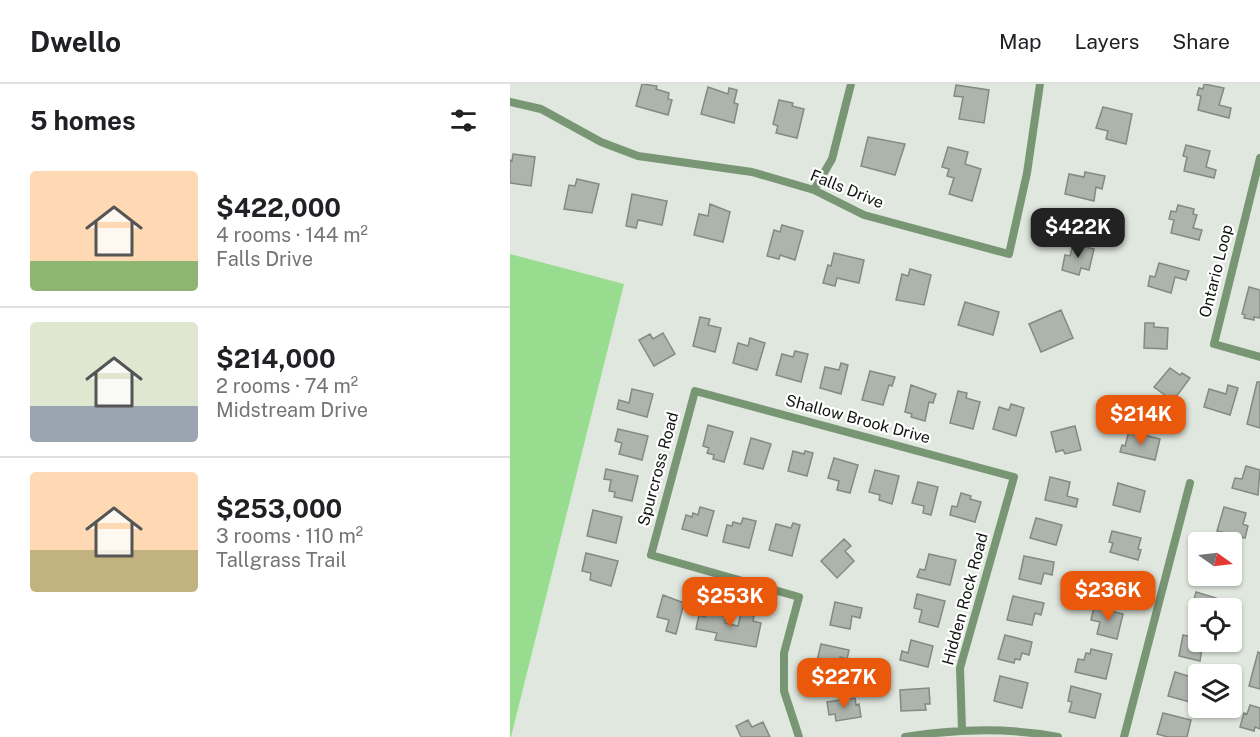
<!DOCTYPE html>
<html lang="en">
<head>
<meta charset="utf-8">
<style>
	:root { --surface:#fff; --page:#f6f6f6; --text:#202124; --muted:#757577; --line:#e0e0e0; --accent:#ea580c }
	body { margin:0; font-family:"Public Sans",sans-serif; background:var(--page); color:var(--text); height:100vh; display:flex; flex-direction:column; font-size:22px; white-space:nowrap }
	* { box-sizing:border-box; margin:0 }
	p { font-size:20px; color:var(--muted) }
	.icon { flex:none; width:33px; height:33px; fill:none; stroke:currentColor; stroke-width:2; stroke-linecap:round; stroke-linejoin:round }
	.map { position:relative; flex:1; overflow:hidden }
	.drawer { display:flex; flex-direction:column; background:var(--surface); width:510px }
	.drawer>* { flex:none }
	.needle { width:39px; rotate:104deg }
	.fabs { position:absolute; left:678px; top:448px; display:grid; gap:12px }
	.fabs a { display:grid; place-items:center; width:54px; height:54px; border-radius:6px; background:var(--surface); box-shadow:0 2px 4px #0004; font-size:30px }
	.price { position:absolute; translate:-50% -51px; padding:0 14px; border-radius:12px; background:var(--accent); color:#fff; font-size:20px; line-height:39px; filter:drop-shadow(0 2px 3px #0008) }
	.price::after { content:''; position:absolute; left:50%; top:36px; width:18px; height:14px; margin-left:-9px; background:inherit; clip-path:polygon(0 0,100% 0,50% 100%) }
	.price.selected { background:#222; color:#fff }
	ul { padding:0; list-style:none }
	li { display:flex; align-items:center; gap:18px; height:150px; padding:0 30px }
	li+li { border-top:2px solid var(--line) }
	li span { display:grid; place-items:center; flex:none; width:168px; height:120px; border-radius:6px; color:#555 }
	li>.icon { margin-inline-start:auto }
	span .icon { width:72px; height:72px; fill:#fffc; stroke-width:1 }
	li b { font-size:26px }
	h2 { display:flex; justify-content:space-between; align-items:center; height:72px; padding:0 30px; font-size:26px }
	header { display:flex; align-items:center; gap:36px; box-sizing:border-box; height:84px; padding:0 30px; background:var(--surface); border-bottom:2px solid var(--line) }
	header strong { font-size:28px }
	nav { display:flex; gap:33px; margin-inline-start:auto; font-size:21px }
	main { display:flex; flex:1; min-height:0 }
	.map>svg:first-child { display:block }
	.green { fill:#98dd8f }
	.building { fill:#adb4ac; stroke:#838a82; stroke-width:1.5 }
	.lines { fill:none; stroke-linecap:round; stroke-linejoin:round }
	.street { stroke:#789574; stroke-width:8 }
	.labels { text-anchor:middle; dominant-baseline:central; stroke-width:4.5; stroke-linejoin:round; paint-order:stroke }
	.street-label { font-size:16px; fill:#111411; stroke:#fff }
</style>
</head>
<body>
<header>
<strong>Dwello</strong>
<nav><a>Map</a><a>Layers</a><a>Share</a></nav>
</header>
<main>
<section class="drawer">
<h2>5 homes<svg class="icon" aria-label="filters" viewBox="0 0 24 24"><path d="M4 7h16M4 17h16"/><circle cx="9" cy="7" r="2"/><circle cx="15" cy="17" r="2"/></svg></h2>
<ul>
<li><span style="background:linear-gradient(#ffd9b3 75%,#8fb573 0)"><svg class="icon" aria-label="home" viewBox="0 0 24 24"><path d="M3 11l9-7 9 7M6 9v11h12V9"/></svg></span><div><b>$422,000</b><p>4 rooms · 144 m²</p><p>Falls Drive</p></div></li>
<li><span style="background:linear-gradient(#dfe7d0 70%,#9aa5b1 0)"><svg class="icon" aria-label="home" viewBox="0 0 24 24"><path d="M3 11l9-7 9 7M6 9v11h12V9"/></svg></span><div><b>$214,000</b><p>2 rooms · 74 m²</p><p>Midstream Drive</p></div></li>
<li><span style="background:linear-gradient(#ffd9b3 65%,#c2b280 0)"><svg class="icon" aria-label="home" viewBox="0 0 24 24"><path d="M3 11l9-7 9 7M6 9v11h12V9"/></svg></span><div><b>$253,000</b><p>3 rooms · 110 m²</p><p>Tallgrass Trail</p></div></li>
</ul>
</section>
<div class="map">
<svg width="750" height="653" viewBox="0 0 750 653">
	<rect width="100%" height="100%" fill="#e0e7de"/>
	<path class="green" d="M0,170l114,30 -113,453h-1z"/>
	<path class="building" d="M132,0l15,2 -1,3 13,4 -1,6 4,1 -4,15 -32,-9z
		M694,0l20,4 -5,17 12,3 -2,10 -31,-8 3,-14 -4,-1 2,-7 4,1z
		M446,1l33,5 -5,33 -25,-4 4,-22 -9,-1z
		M198,3l20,7 1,-6 8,2 -3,13 4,1 -4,19 -33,-9z
		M269,16l14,3 -1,3 12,3 -7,29 -21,-5 2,-7 -5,-2z
		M593,23l29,7 -6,30 -20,-5 2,-8 -12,-3z
		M358,53l37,7 -10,31 -34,-9z
		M676,61l24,6 -4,16 10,3 -2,8 -30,-7 3,-14 -4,-1z
		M438,63l20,5 -3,12 16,5 -9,32 -23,-7 5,-16 -7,-2 2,-7 -7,-2z
		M3,70l22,3 -4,29 -21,-3v-23l2,1z
		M575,88l20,4 -3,13 -6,-2 -2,14 -29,-7 4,-20 15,3z
		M67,95l22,5 -7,29 -28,-4 5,-24 6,1z
		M122,110l35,7 -5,24 -24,-5 -2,8 -10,-2z
		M200,120l20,8 -7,30 -29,-7 5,-21 9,2z
		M668,121l16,4 -1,5 4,1 -4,13 9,2 -3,10 -28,-7 3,-13 -5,-1 2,-8 5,1z
		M272,141l21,6 -8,29 -15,-5 -1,4 -12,-3 7,-26 6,2z
		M564,157l9,2 -1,3 12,3 -5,21 -8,-2 -2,7 -17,-5 3,-15 5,1z
		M324,169l30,7 -5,23 -22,-5 -2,8 -12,-3 5,-18 3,1z
		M649,179l30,8 -3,9 -11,-3 -4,16 -23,-7 2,-10 5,1z
		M400,185l21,6 -7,30 -28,-5 6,-26 6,2z
		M739,203l11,3v28l-6,-1v3l-10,-2 1,-3 -3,-1z
		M455,218l34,10 -6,23 -35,-10z
		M551,226l12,28 -32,14 -12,-28z
		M190,233l10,2 -2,6 13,3 -6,24 -22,-6z
		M635,239h9v4l14,1 -1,21 -23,-1z
		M153,249l12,21 -21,12 -15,-26 11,-6 3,5z
		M240,254l15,5 -8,27 -24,-7 5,-20 10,3z
		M285,267l13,3 -7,28 -25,-7 6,-21 11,3z
		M331,279l7,2 -7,29 -21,-6 5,-21 14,3z
		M660,284l10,7 2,-2 8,5 -17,23 -19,-14z
		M360,287l25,6 -3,9 -3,-1 -6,20 -21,-5z
		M747,298h3v46l-13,-4z
		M401,301l25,9 -3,9 -4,-1 -4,19 -14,-4 1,-3 -7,-2z
		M718,301l10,3 -8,27 -26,-8 5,-18 17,5z
		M122,305l21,5 -6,23 -30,-8 2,-9 10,3z
		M448,307l9,2 -1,5 14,4 -7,27 -23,-6z
		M501,320l13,4 -8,28 -23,-7 6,-22 10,3z
		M198,341l25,7 -9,30 -11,-3 1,-4 -7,-2 2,-5 -6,-2z
		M565,342l6,24 -16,4 -2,-4 -7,2 -5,-20z
		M108,345l30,7 -6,24 -23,-6 3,-11 -7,-2z
		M619,347l31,8 -5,21 -35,-8 2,-7 3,1z
		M241,354l20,6 -8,25 -19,-5z
		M283,367l11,3 1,-3 8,2 -6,23 -19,-5z
		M324,374l24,7 -8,28 -13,-3 2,-9 -11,-3z
		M736,382l14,4 -2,25 -26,-7 3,-10 7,1z
		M96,385l32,7 -6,25 -18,-4 1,-5 -6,-1 2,-11 -7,-1z
		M365,386l24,6 -7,28 -13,-4 1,-5 -11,-3z
		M540,393l20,5 -3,14 11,3 -2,8 -31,-7z
		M408,398l20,5 -7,28 -8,-2 1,-7 -12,-3z
		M608,399l27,8 -5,21 -27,-7z
		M451,409l10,3 -1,3 11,3 -6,20 -25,-7 2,-9 5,1z
		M190,423l14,4 -7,25 -25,-7 4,-14 6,2 1,-4 5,2z
		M714,423l22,6 -3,11 5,2 -3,12 -28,-7z
		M83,426l29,7 -6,26 -29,-7z
		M233,434l13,3 -7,27 -26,-6 4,-17 5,1 1,-4 8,2z
		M526,434l26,7 -6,20 -26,-7z
		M283,439l7,2 -8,31 -23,-6 7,-26 15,4z
		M602,447l29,7 -3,11 3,1 -3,10 -28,-8 3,-9 -4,-1z
		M334,455l7,7 -6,5 9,10 -17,17 -16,-17z
		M76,469l32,8 -7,25 -21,-6 1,-7 -9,-2z
		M419,470l27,6 -6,25 -33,-8 3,-8 5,1z
		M514,472l30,6 -2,13 -8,-2 -3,11 -22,-5z
		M599,488l9,3 1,-3 15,3 -4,18 -15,-3 -1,5 -13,-3 3,-13 3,1z
		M692,492h29l-2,9 -27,-6z
		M686,508l20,6 -2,11h-16v11l-9,-2z
		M407,510l28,7 -7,26 -19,-5 3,-12 -8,-2z
		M153,511l21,8 -8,31 -10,-3 3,-11 -12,-3z
		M503,512l31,7 -3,12 -6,-2 -3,12 -25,-5z
		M325,518l27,6 -2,10 -8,-2 -2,13 -20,-4z
		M197,522l17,3 -1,7 3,1 -1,6 13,3 3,-13 13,3 -1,5 8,2 -5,24 -41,-7 2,-7 -21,-4 3,-14 6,2z
		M584,523l29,7 -6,25 -20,-5 3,-12 -9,-2z
		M495,551l27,7 -3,13 -7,-2 -2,7 -5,-1 -1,4 -16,-4z
		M673,551l15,3v4h13l-1,8 -8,-2 -2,13 -21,-5z
		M401,556l22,6 -5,21 -28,-7 2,-9 6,2z
		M311,560l28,6 -2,9 -7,-2 -3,13 -21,-5z
		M581,565l21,5 -6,25 -31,-7 3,-13 6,1 2,-7 4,1z
		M748,568l2,1v36l-11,-3z
		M665,588l23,7v14l-5,-1 -3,10 -22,-6z
		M490,592l28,7 -6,25 -28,-7z
		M561,602l30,8 -6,24 -26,-6 3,-10 -4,-1z
		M419,604l1,16h-5l1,6 -25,1 -1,-21z
		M345,614l1,7 3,-1 2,13 -25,4 -1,-7 -6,1 -2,-13z
		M740,621l10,3v21l-5,-2 -1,4 -14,-4 4,-14 3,1z
		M653,629l28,7 -4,17h-19l-11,-3z
		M238,636l4,7 11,-5 7,15h-29l-5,-11z"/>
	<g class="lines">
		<path class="street" d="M0,18l31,7 60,33 37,14 114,16 62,18 50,25 145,39 18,-81 13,-89
			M750,74l-46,186 46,13
			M304,106l18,-31 19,-75
			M289,653l-15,-46v-38l15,-56 -148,-42 44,-164 319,86 -54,191 2,62
			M395,653c51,-8 102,-10 153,0
			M614,653l66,-254"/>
	</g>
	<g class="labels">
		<g class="street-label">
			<text transform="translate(337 105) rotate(22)">Falls Drive</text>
			<text transform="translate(706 187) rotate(-76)">Ontario Loop</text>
			<text transform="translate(348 335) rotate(15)">Shallow Brook Drive</text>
			<text transform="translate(148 385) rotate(-75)">Spurcross Road</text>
			<text transform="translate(455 515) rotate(-75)">Hidden Rock Road</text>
		</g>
	</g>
</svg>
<div class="fabs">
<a><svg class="needle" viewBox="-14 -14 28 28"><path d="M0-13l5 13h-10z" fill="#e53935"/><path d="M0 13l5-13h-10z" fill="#757577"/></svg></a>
<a><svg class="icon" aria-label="locate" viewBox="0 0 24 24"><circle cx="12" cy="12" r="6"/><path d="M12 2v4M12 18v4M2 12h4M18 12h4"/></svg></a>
<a><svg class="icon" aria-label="layers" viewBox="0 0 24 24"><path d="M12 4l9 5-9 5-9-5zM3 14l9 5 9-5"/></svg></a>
</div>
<b class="price selected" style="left:568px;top:175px">$422K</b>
<b class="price" style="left:631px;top:362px">$214K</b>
<b class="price" style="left:598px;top:538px">$236K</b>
<b class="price" style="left:220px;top:544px">$253K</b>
<b class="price" style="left:334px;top:625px">$227K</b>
</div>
</main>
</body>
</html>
